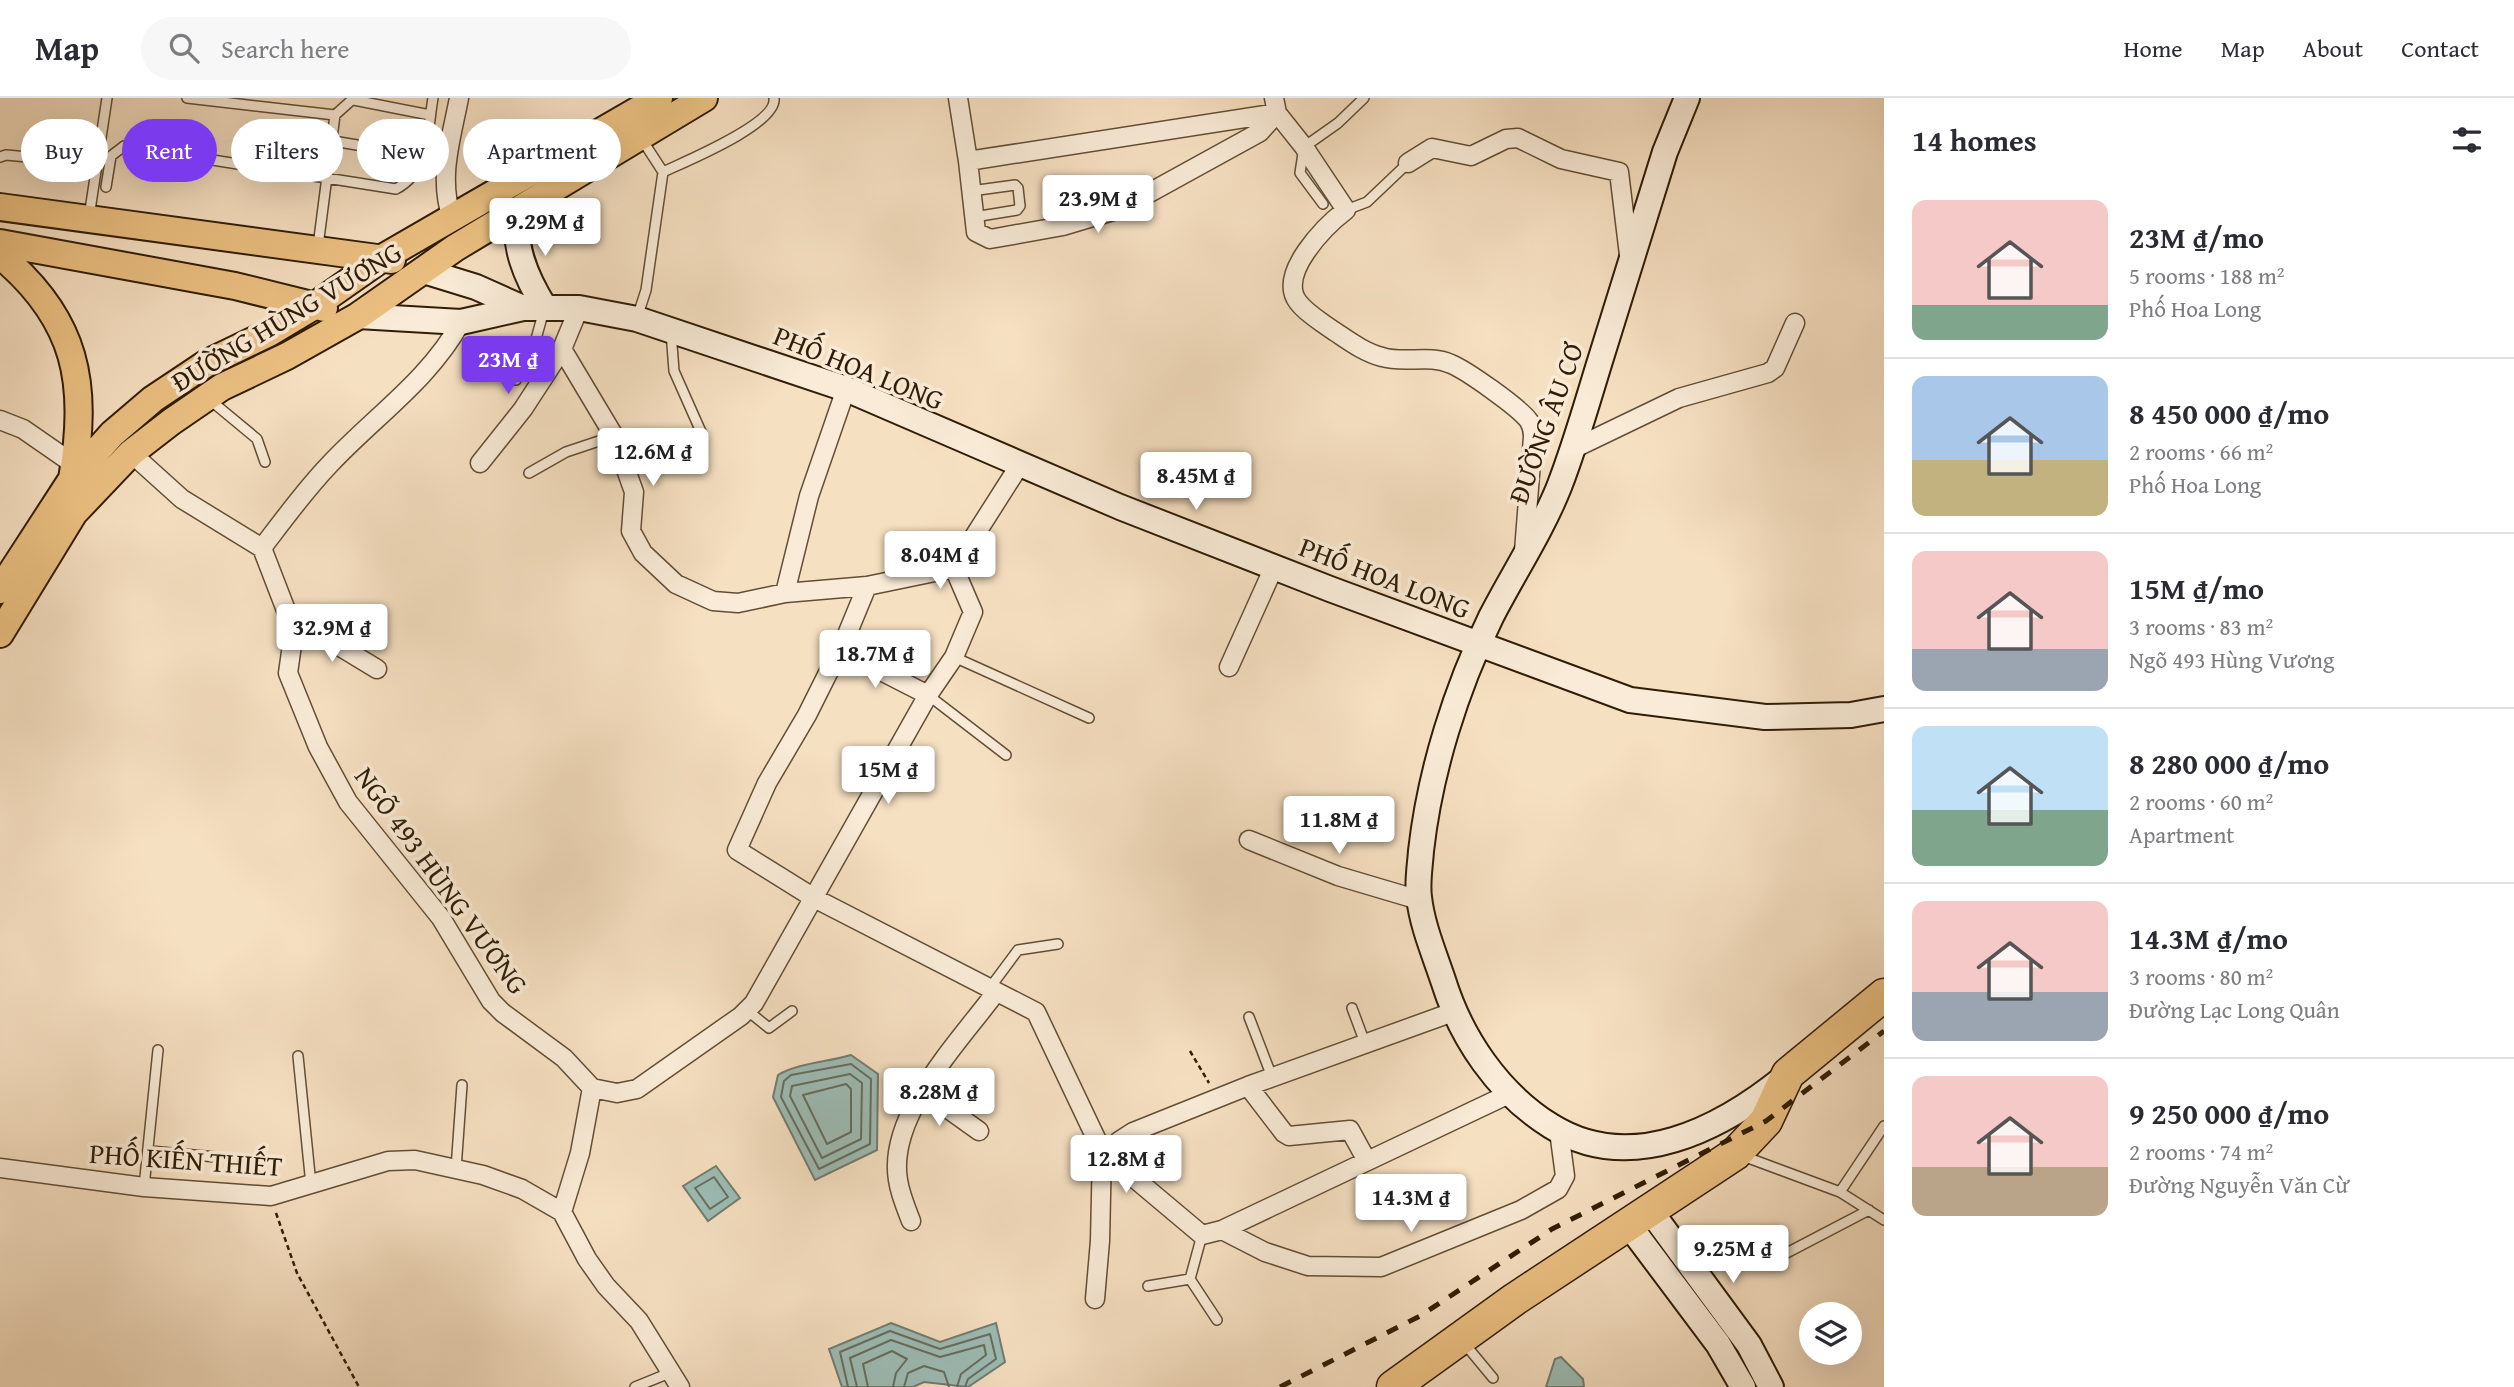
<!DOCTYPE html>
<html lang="en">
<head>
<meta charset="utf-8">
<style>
	:root { --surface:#fff; --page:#f7f7f7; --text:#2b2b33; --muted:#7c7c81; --line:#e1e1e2; --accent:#7c3aed }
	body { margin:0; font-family:"Gentium Book Plus",serif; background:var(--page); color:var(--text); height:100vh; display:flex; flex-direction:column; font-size:26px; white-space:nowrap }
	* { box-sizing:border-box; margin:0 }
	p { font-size:23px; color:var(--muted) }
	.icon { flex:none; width:38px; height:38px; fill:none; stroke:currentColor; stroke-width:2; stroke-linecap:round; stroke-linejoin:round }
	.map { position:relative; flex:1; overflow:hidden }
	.side { display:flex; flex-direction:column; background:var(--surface); width:630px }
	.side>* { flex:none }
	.hud { position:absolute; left:21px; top:21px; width:665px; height:63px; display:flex; gap:14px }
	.buttons { position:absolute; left:1799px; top:1204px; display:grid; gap:14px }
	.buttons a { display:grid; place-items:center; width:63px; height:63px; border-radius:50%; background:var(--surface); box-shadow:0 7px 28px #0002; font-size:35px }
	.price { position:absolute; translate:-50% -60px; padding:0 16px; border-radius:7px; background:#fff; color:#222; font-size:23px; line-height:46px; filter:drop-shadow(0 2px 4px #0008) }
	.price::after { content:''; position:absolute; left:50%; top:42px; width:21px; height:16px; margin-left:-10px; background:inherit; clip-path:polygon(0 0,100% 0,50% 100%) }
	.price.active { background:var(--accent); color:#fff }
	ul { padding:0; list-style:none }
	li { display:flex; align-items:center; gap:21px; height:175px; padding:0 28px }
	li+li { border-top:2px solid var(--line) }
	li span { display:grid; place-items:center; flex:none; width:196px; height:140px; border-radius:14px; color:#555 }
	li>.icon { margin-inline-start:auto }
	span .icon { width:84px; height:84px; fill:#fffc; stroke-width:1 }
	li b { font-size:30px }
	h2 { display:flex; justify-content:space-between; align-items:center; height:84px; padding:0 28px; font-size:30px }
	.chip { padding:0 24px; border-radius:32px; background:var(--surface); box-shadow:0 7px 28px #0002; font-size:24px; line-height:63px }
	.chip.active { background:var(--accent); color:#fff }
	header { display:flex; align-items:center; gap:42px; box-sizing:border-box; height:98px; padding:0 35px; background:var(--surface); border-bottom:2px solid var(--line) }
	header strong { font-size:33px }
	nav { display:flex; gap:38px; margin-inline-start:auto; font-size:24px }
	.search { width:490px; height:63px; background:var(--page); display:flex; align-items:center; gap:18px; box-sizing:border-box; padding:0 24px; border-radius:38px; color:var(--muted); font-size:26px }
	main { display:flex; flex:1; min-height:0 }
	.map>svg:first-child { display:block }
	.water { fill:#9dbdb6; stroke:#717d70; stroke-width:2 }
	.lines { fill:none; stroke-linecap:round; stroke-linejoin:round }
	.shore { stroke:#666d5e; stroke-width:2 }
	.lane-casing { stroke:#624e35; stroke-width:12 }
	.street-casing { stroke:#624e35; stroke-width:21 }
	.secondary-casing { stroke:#301d06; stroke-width:28 }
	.primary-casing { stroke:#301d06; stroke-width:30 }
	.highway-casing { stroke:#301d06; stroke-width:35 }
	.path { stroke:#301d06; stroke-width:2.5; stroke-dasharray:5 3.5; stroke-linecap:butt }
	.lane { stroke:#f9ebd7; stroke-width:9 }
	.street { stroke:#f9ebd7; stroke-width:18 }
	.secondary { stroke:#f9ebd7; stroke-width:24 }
	.primary { stroke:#ebc081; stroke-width:26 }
	.highway { stroke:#ebc081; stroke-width:32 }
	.rail { stroke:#301d06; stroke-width:5; stroke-dasharray:12 12; stroke-linecap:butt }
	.labels { text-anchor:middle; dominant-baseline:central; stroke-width:7; stroke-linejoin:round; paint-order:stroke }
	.street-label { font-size:28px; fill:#301d06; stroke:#f9ebd7 }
</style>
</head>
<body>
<header>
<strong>Map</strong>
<div class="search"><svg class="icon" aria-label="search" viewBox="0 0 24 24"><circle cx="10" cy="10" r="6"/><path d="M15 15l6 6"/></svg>Search here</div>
<nav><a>Home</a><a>Map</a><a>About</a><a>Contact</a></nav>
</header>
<main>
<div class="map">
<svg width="1884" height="1289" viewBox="0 0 1884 1289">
	<rect width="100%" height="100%" fill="#f6e0c2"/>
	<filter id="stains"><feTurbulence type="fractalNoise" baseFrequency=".00286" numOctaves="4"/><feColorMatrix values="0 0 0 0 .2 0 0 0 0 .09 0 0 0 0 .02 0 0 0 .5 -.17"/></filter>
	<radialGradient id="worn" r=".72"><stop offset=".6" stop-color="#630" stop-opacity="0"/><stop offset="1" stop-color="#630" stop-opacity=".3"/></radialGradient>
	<path class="water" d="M851,957l27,19 -1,76 -62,30 -42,-83 5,-22c20,-12 50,-13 73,-20z
		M716,1068l24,32 -32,23 -25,-35z
		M891,1225l49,19 56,-19 9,39 -37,25 -44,-5 -11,5h-71l-13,-38z
		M1561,1259l22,22 1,8h-38l9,-28z"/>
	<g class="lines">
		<path class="shore" d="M851,966l20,15 -1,65 -51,25 -38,-72 3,-16 7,-6z
			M850,976l12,9 -1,56 -39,19 -32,-62 2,-10z
			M846,986l5,5v43l-24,12 -24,-49z
			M714,1079l14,20 -18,12 -15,-21z
			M848,1289l-8,-35 50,-21 50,18 50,-15 6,25 -28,20 -3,8
			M857,1289l-7,-29 41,-18 49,17 44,-12 2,10 -25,19 -4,13
			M868,1289l-5,-23 29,-13 15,8 -11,14 -3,14
			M904,1289l4,-14 16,-7 20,6 5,15"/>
		<g class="lane-casing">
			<path id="lane" d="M187,0l148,17 -17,131
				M354,2l76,15
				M335,17l19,-17
				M333,43l90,15
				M0,59l6,-2 33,3
				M663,74c21,-10 115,-48 111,-74
				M106,89l5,-31 13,-10 272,43c34,-18 31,-57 37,-91
				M971,93l44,-6 3,3 2,18 -3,4 -43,7
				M1323,106l-23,-31 4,-26 34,-24 26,-25
				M1346,112l21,-8 41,-39
				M89,119l18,-119
				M637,220l9,-28 17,-118 -22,-34
				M671,234l3,39 28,63
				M516,282l20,-41 8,-29
				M210,302l47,39 8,23
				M529,375l37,-21 48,-16
				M954,559l135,61
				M928,597l78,60
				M989,891l29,-39 40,-6
				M1352,910l13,35
				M748,913l21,17 23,-17
				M1249,919l23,60
				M298,958l13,129
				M150,1053l66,6
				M1743,1058l97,36 44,28
				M456,1071l6,-84
				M144,1089l14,-137
				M1840,1094l44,-66
				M1777,1160l92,-48
				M1190,1181l27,41
				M1148,1188l42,-7 12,-44
				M1464,1245l29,35
				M635,1289l37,-15"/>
		</g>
		<g class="street-casing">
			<path id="street" d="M958,0l10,63 309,-48 27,34 42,63c-21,16 -69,64 -48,92 8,11 22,19 33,27 17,11 32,23 51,28 23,7 47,-3 69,7 15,6 69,44 78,57 3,5 4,11 4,16l-9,114
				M968,63l8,71 14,7 73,-13 57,-17 140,-77 17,-19 -3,-15
				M1408,65l24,-15 39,8 35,-17 12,-1 43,21 58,13 10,83
				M452,121c-14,-42 -1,-79 7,-121
				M579,210l-17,41 52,87 20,56 -3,39 12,22 33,31 37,17 25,2 47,-10 82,-7 87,-18 65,-102
				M0,322l23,9 52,36
				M1573,351l106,-51 89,-25 7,-5 20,-45
				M131,355l51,46 80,49 32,83 -6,42 30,74 30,55 93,116 50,83 12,12 61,45 28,30 25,5 20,-4 104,-73 13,-13 174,-308 26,-38 19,-45 -19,-44
				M480,365l43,-54 39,-60
				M262,450c22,-29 43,-58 68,-84 45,-48 99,-84 131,-142
				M867,488l-21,51 -39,78 -40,68 -30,67 77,48 222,114 66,139 100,84 20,-5 289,-137
				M785,495l24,-97 37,-107
				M294,533l22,1 61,37
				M840,552l88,45
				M1229,569l45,-100
				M1249,742l89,36 81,24
				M1248,988l36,47 5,3 61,-6 17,31
				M923,993l56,40
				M1107,1057l12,-14 14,-9 115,-46 205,-74
				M0,1070l144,19 127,9 117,-35 27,-1 68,15 39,14 40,23 25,47 19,27 33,35 41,66
				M562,1114l18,-59 12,-65
				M911,1123c-5,-13 -11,-27 -13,-41 -11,-65 62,-139 98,-188
				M1222,1132l43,22 43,14 73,1 140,-57 37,-21 7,-13 -6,-45
				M1095,1201l5,-58 2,-90"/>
		</g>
		<g class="secondary-casing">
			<path id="secondary" d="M1687,0l-22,54c-22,70 -44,140 -65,209 -13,42 -25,85 -41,126 -18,45 -46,87 -68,130 -35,72 -61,154 -70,234 -1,15 -4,31 -2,46 3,28 15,56 24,83 18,58 55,113 108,146 80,50 170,3 235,-50
				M520,111c-10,34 7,70 25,99
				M424,173l52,16 47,21
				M358,218l103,6 62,-14h56l58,11 209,70 274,118 210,82 300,111 135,17 86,-2 33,-6
				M1649,1111l100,136 22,42
				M1628,1126l90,120 25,43"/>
		</g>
		<g class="primary-casing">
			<path id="primary" d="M0,109l392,53
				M0,145l235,43 89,22
				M0,157c77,64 89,129 72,224
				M0,492l72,-111 40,-45 41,-35 54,-36 62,-30 45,-27 70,-49 275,-159
				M0,536l74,-121 57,-60 40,-31 51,-35 65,-31 71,-40 97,-68 249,-150"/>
		</g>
		<g class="highway-casing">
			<path id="highway" d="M1393,1289l122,-88 220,-145 31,-33 22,-47 96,-79"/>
		</g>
		<path class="path" d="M897,464l8,-12
			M1190,953l19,32
			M276,1115l21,60 62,114"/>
		<use href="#lane" class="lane"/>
		<use href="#street" class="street"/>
		<use href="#secondary" class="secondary"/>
		<use href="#primary" class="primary"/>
		<use href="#highway" class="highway"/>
		<path class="rail" d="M1280,1289l140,-71 132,-87 214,-108 118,-90"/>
	</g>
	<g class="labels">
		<g class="street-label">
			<text transform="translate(286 218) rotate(-31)">ĐƯỜNG HÙNG VƯƠNG</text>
			<text transform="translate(859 269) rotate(22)">PHỐ HOA LONG</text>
			<text transform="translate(1545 325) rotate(-70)">ĐƯỜNG ÂU CƠ</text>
			<text transform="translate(1385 479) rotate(21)">PHỐ HOA LONG</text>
			<text transform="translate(442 782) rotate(54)">NGÕ 493 HÙNG VƯƠNG</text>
			<text transform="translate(186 1061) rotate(4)">PHỐ KIẾN THIẾT</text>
		</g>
	</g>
	<rect width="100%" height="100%" filter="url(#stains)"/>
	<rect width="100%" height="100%" fill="url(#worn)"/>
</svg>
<div class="buttons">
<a><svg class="icon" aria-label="layers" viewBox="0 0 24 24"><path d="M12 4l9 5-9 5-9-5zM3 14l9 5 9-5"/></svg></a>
</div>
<b class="price" style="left:1098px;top:137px">23.9M ₫</b>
<b class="price" style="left:545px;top:160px">9.29M ₫</b>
<b class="price active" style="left:508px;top:298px">23M ₫</b>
<b class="price" style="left:653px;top:390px">12.6M ₫</b>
<b class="price" style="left:1196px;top:414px">8.45M ₫</b>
<b class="price" style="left:940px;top:493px">8.04M ₫</b>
<b class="price" style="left:332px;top:566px">32.9M ₫</b>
<b class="price" style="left:875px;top:592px">18.7M ₫</b>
<b class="price" style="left:888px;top:708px">15M ₫</b>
<b class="price" style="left:1339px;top:758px">11.8M ₫</b>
<b class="price" style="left:939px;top:1030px">8.28M ₫</b>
<b class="price" style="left:1126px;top:1097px">12.8M ₫</b>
<b class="price" style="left:1411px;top:1136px">14.3M ₫</b>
<b class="price" style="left:1733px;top:1187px">9.25M ₫</b>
<div class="hud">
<a class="chip">Buy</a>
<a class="chip active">Rent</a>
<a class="chip">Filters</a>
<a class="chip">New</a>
<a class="chip">Apartment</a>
</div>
</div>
<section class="side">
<h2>14 homes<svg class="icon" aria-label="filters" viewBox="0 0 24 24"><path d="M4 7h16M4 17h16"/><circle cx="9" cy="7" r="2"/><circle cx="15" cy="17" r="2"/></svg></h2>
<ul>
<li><span style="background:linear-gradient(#f6c9c9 75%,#7fa58c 0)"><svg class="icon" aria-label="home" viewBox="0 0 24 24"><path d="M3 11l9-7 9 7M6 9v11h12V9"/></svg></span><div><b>23M ₫/mo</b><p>5 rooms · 188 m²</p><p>Phố Hoa Long</p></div></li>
<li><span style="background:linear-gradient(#a9c7e8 60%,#c2b280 0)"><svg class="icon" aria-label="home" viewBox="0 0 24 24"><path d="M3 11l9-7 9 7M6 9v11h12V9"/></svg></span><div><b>8 450 000 ₫/mo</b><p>2 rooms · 66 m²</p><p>Phố Hoa Long</p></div></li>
<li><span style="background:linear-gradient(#f6c9c9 70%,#9aa5b1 0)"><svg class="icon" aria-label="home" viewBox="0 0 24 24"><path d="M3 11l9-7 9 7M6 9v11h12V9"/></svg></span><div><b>15M ₫/mo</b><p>3 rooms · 83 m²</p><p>Ngõ 493 Hùng Vương</p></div></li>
<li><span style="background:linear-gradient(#bfe0f5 60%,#7fa58c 0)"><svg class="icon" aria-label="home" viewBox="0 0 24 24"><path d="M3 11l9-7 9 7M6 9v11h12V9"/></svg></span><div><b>8 280 000 ₫/mo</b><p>2 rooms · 60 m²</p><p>Apartment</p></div></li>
<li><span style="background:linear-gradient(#f6c9c9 65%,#9aa5b1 0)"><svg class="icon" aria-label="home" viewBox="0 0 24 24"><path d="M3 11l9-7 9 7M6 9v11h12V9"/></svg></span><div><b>14.3M ₫/mo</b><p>3 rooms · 80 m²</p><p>Đường Lạc Long Quân</p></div></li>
<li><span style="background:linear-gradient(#f6c9c9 65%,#b9a48a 0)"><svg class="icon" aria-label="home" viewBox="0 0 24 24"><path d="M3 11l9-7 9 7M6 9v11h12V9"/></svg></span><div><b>9 250 000 ₫/mo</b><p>2 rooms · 74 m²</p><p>Đường Nguyễn Văn Cừ</p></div></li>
</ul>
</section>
</main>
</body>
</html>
